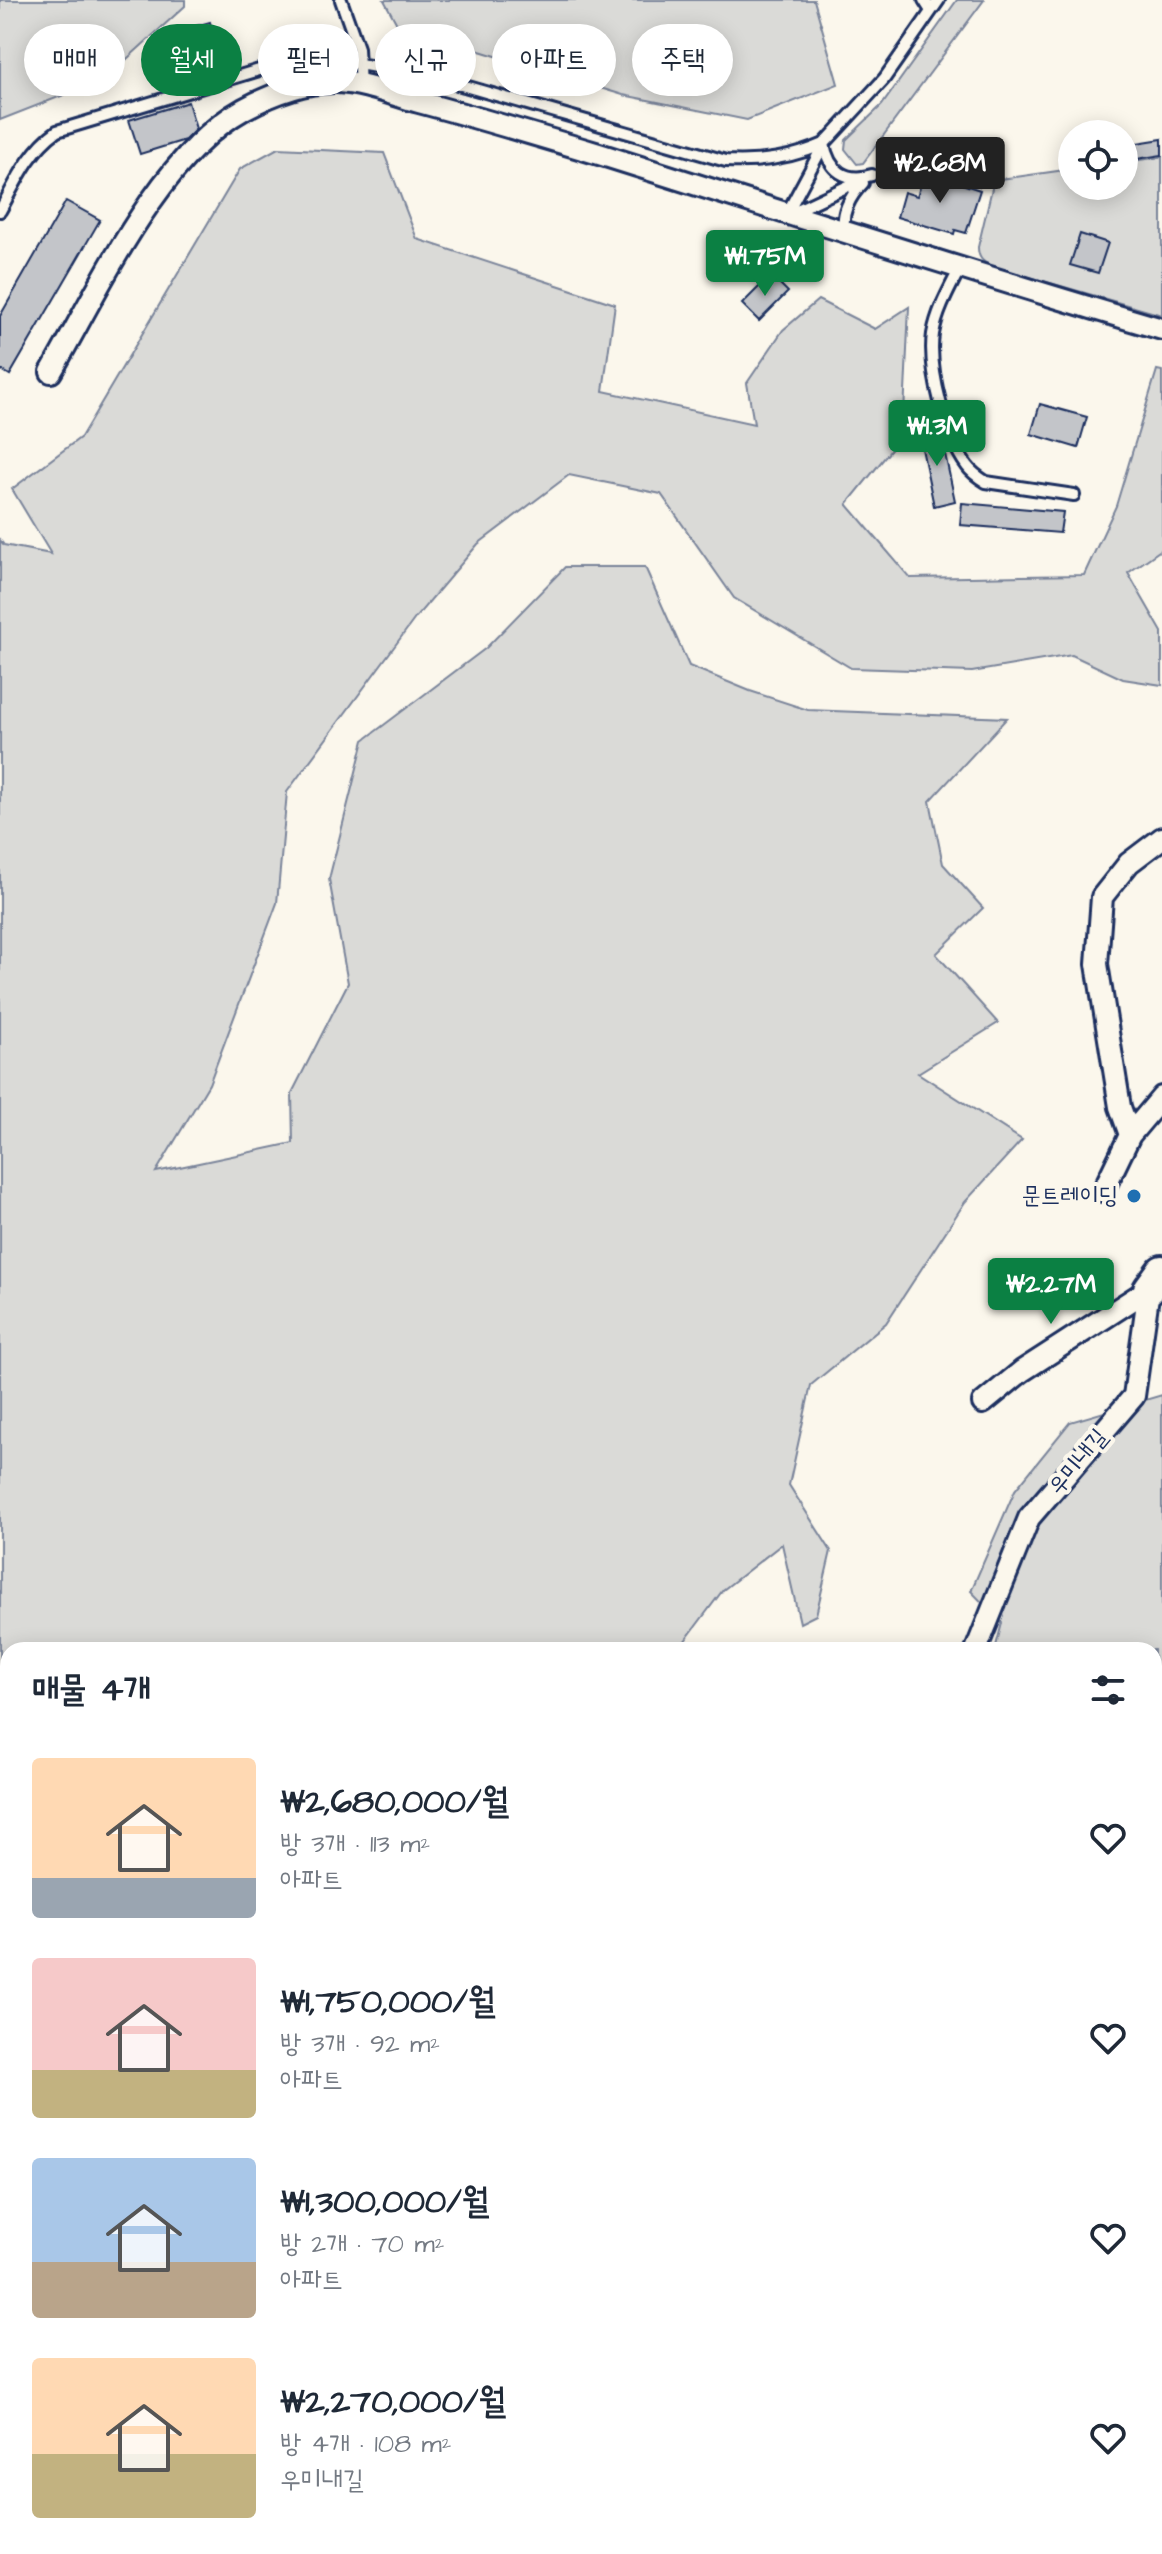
<!DOCTYPE html>
<html lang="ko">
<head>
<meta charset="utf-8">
<style>
	:root { --surface:#fff; --page:#f2f2f3; --text:#1f2937; --muted:#747a83; --accent:#0b8043 }
	body { margin:0; font-family:"Architects Daughter","Poor Story",sans-serif; background:var(--page); color:var(--text); height:100vh; display:flex; flex-direction:column; font-size:30px; white-space:nowrap }
	* { box-sizing:border-box; margin:0 }
	p { font-size:26px; color:var(--muted) }
	.icon { flex:none; width:44px; height:44px; fill:none; stroke:currentColor; stroke-width:2; stroke-linecap:round; stroke-linejoin:round }
	.map { position:relative; flex:1; overflow:hidden }
	.side { position:absolute; left:0px; top:1642px; width:1162px; height:912px; display:flex; flex-direction:column; background:var(--surface); border-radius:24px 24px 0 0; box-shadow:0 4px 20px #0003 }
	.side>* { flex:none }
	.hud { position:absolute; left:24px; top:24px; width:1114px; height:72px; display:flex; gap:16px }
	.buttons { position:absolute; left:1058px; top:120px; display:grid; gap:16px }
	.buttons a { display:grid; place-items:center; width:80px; height:80px; border-radius:50%; background:var(--surface); box-shadow:0 4px 20px #0003; font-size:40px }
	.price { position:absolute; translate:-50% -68px; padding:0 18px; border-radius:8px; background:var(--accent); color:#fff; font-size:26px; line-height:52px; filter:drop-shadow(0 2px 4px #0008) }
	.price::after { content:''; position:absolute; left:50%; top:48px; width:24px; height:18px; margin-left:-12px; background:inherit; clip-path:polygon(0 0,100% 0,50% 100%) }
	.price.active { background:#222; color:#fff }
	ul { padding:0; list-style:none }
	li { display:flex; align-items:center; gap:24px; height:200px; padding:0 32px }
	li span { display:grid; place-items:center; flex:none; width:224px; height:160px; border-radius:8px; color:#555 }
	li>.icon { margin-inline-start:auto }
	span .icon { width:96px; height:96px; fill:#fffc; stroke-width:1 }
	li b { font-size:34px }
	h2 { display:flex; justify-content:space-between; align-items:center; height:96px; padding:0 32px; font-size:34px }
	.pill { padding:0 28px; border-radius:36px; background:var(--surface); box-shadow:0 4px 20px #0003; font-size:28px; line-height:72px }
	.pill.active { background:var(--accent); color:#fff }
	.map>svg:first-child { display:block }
	.built { fill:#eae8e2 }
	.green { fill:#dadad7; stroke:#7a849a; stroke-width:2 }
	.building { fill:#c3c5c9; stroke:#1b2f5e; stroke-width:2 }
	.lines { fill:none; stroke-linecap:round; stroke-linejoin:round }
	.lane-casing { stroke:#1b2f5e; stroke-width:16 }
	.street-casing { stroke:#1b2f5e; stroke-width:26 }
	.secondary-casing { stroke:#1b2f5e; stroke-width:36 }
	.path { stroke:#1b2f5e; stroke-width:3; stroke-dasharray:8 6; stroke-linecap:butt }
	.lane { stroke:#fbf7ec; stroke-width:10 }
	.street { stroke:#fbf7ec; stroke-width:20 }
	.secondary { stroke:#fbf7ec; stroke-width:30 }
	.poi-dot { fill:#1f6fb2; stroke:#fbf7ec; stroke-width:3 }
	.labels { text-anchor:middle; dominant-baseline:central; stroke-width:8; stroke-linejoin:round; paint-order:stroke }
	.poi-label { font-size:24px; fill:#1b2f5e; stroke:#fbf7ec; text-anchor:end }
	.street-label { font-size:24px; fill:#1b2f5e; stroke:#fbf7ec }
</style>
</head>
<body>
<div class="map">
<svg width="1162" height="2554" viewBox="0 0 1162 2554">
	<rect width="100%" height="100%" fill="#fbf7ec"/>
	<filter id="ink" filterUnits="userSpaceOnUse"><feTurbulence type="fractalNoise" baseFrequency=".0125" numOctaves="2"/><feDisplacementMap in="SourceGraphic" scale="16" xChannelSelector="R" yChannelSelector="G"/><feConvolveMatrix kernelMatrix="1 2 1 2 8 2 1 2 1" color-interpolation-filters="sRGB"/></filter>
	<g filter="url(#ink)">
		<path class="built" d="M1162,1899v655h-315l-4,-8h311v-632z"/>
		<path class="green" d="M0,0h185v6l-80,73 -105,41z
			M384,0h430l24,84 -91,36 -124,-25 -225,-69z
			M957,0h27l-121,163 -6,1 -12,-15 1,-9 36,-35z
			M278,148l106,5 33,86 198,65 -12,87 151,33 -7,-41 36,-53 35,-30 57,29 34,-22 -6,128 -56,69 63,74 174,-3 32,-69 41,-136 5,1v178l-34,24 34,59v53l-39,-6 -51,-24 -100,17 -121,-4 -117,-70 -73,-104 -92,-19 -91,69 -62,73 -129,175 -10,111 -68,181 -53,88 137,-29 -1,-50 56,-110 -19,-104 35,-139 122,-92 79,-81h80l44,99 61,25 58,19 199,8 -77,83 13,63 40,44 -47,46 62,69 -80,50 104,67 -57,62 -79,121 -75,62 -22,100 42,66 -15,64 -16,8 -18,-79 -59,46 -45,60h-670v896h328l8,8h-344v-2014l4,5 47,9 -39,-65 69,-52 159,-268z
			M1162,157v158l-171,-49c-9,-5 -13,-8 -13,-19l16,-67 78,-11v17h52v-24z
			M1162,1395v508l-8,15v-268h-159l7,-27 -31,-32 44,-101 55,-68z
			M1162,2439v89l-8,1v-83z
			M427,2546h469l8,8h-487z"/>
		<path class="building" d="M210,22l7,26 -47,13 -7,-26z
			M188,102l8,27 -11,11 -45,14 -11,-34z
			M1162,139v16l-38,6v-16z
			M925,172l55,18 -14,43 -11,-3 -1,4 -57,-17 7,-25 13,4z
			M66,201l34,19 -90,155 -10,-6v-53z
			M1080,234l28,9 -10,30 -28,-8z
			M771,275l17,17 -29,29 -17,-17z
			M1040,404l47,13 -9,31 -47,-14z
			M940,430l15,71 -21,5 -15,-72z
			M962,503l101,9 -3,21 -100,-8z"/>
		<g class="lines">
			<g class="lane-casing">
				<path id="lane" d="M341,0l17,48 2,38
					M924,0l7,11
					M0,211c16,-29 29,-60 57,-80l219,-66 62,-5 102,19 286,82c36,2 66,-3 98,-17 5,27 22,39 48,31
					M791,213l72,-34
					M786,215l38,-71 60,-65 55,-79
					M846,233c-7,-18 4,-37 17,-50
					M959,270c-10,20 -22,41 -26,64 -5,34 13,104 34,132 5,7 11,11 19,16l88,13"/>
			</g>
			<g class="street-casing">
				<path id="street" d="M51,372c48,-83 108,-216 193,-263 28,-15 61,-28 93,-27 27,1 56,13 82,20 60,16 120,34 180,52 188,59 374,120 563,175
					M1130,1135l-10,-28 -23,-143 5,-67 27,-34 33,-25
					M1103,1191l27,-56 32,-38
					M983,1403l39,-32 127,-82
					M976,1650l53,-132 105,-122 15,-107"/>
			</g>
			<g class="secondary-casing">
				<path id="secondary" d="M1149,1289l13,-18"/>
			</g>
			<path class="path" d="M0,1978l8,7
				M0,2142l8,-5
				M622,2546l1,8
				M371,2554l7,-8
				M712,2554l2,-8"/>
			<use href="#lane" class="lane"/>
			<use href="#street" class="street"/>
			<use href="#secondary" class="secondary"/>
		</g>
	</g>
	<circle class="poi-dot" cx="1134" cy="1196" r="8"/>
	<g class="labels">
		<g class="poi-label">
			<text x="1118" y="1196">문트레이딩</text>
		</g>
		<g class="street-label">
			<text transform="translate(1078 1462) rotate(-50)">우미내길</text>
		</g>
	</g>
</svg>
<div class="buttons">
<a><svg class="icon" aria-label="locate" viewBox="0 0 24 24"><circle cx="12" cy="12" r="6"/><path d="M12 2v4M12 18v4M2 12h4M18 12h4"/></svg></a>
</div>
<b class="price active" style="left:940px;top:205px">₩2.68M</b>
<b class="price" style="left:765px;top:298px">₩1.75M</b>
<b class="price" style="left:937px;top:468px">₩1.3M</b>
<b class="price" style="left:1051px;top:1326px">₩2.27M</b>
<div class="hud">
<a class="pill">매매</a>
<a class="pill active">월세</a>
<a class="pill">필터</a>
<a class="pill">신규</a>
<a class="pill">아파트</a>
<a class="pill">주택</a>
</div>
<section class="side">
<h2>매물 4개<svg class="icon" aria-label="filters" viewBox="0 0 24 24"><path d="M4 7h16M4 17h16"/><circle cx="9" cy="7" r="2"/><circle cx="15" cy="17" r="2"/></svg></h2>
<ul>
<li><span style="background:linear-gradient(#ffd9b3 75%,#9aa5b1 0)"><svg class="icon" aria-label="home" viewBox="0 0 24 24"><path d="M3 11l9-7 9 7M6 9v11h12V9"/></svg></span><div><b>₩2,680,000/월</b><p>방 3개 · 113 m²</p><p>아파트</p></div><svg class="icon" aria-label="heart" viewBox="0 0 24 24"><path d="M12 20l-8-8c-3-5 5-10 8-4 3-6 11-1 8 4z"/></svg></li>
<li><span style="background:linear-gradient(#f6c9c9 70%,#c2b280 0)"><svg class="icon" aria-label="home" viewBox="0 0 24 24"><path d="M3 11l9-7 9 7M6 9v11h12V9"/></svg></span><div><b>₩1,750,000/월</b><p>방 3개 · 92 m²</p><p>아파트</p></div><svg class="icon" aria-label="heart" viewBox="0 0 24 24"><path d="M12 20l-8-8c-3-5 5-10 8-4 3-6 11-1 8 4z"/></svg></li>
<li><span style="background:linear-gradient(#a9c7e8 65%,#b9a48a 0)"><svg class="icon" aria-label="home" viewBox="0 0 24 24"><path d="M3 11l9-7 9 7M6 9v11h12V9"/></svg></span><div><b>₩1,300,000/월</b><p>방 2개 · 70 m²</p><p>아파트</p></div><svg class="icon" aria-label="heart" viewBox="0 0 24 24"><path d="M12 20l-8-8c-3-5 5-10 8-4 3-6 11-1 8 4z"/></svg></li>
<li><span style="background:linear-gradient(#ffd9b3 60%,#c2b280 0)"><svg class="icon" aria-label="home" viewBox="0 0 24 24"><path d="M3 11l9-7 9 7M6 9v11h12V9"/></svg></span><div><b>₩2,270,000/월</b><p>방 4개 · 108 m²</p><p>우미내길</p></div><svg class="icon" aria-label="heart" viewBox="0 0 24 24"><path d="M12 20l-8-8c-3-5 5-10 8-4 3-6 11-1 8 4z"/></svg></li>
</ul>
</section>
</div>
</body>
</html>
